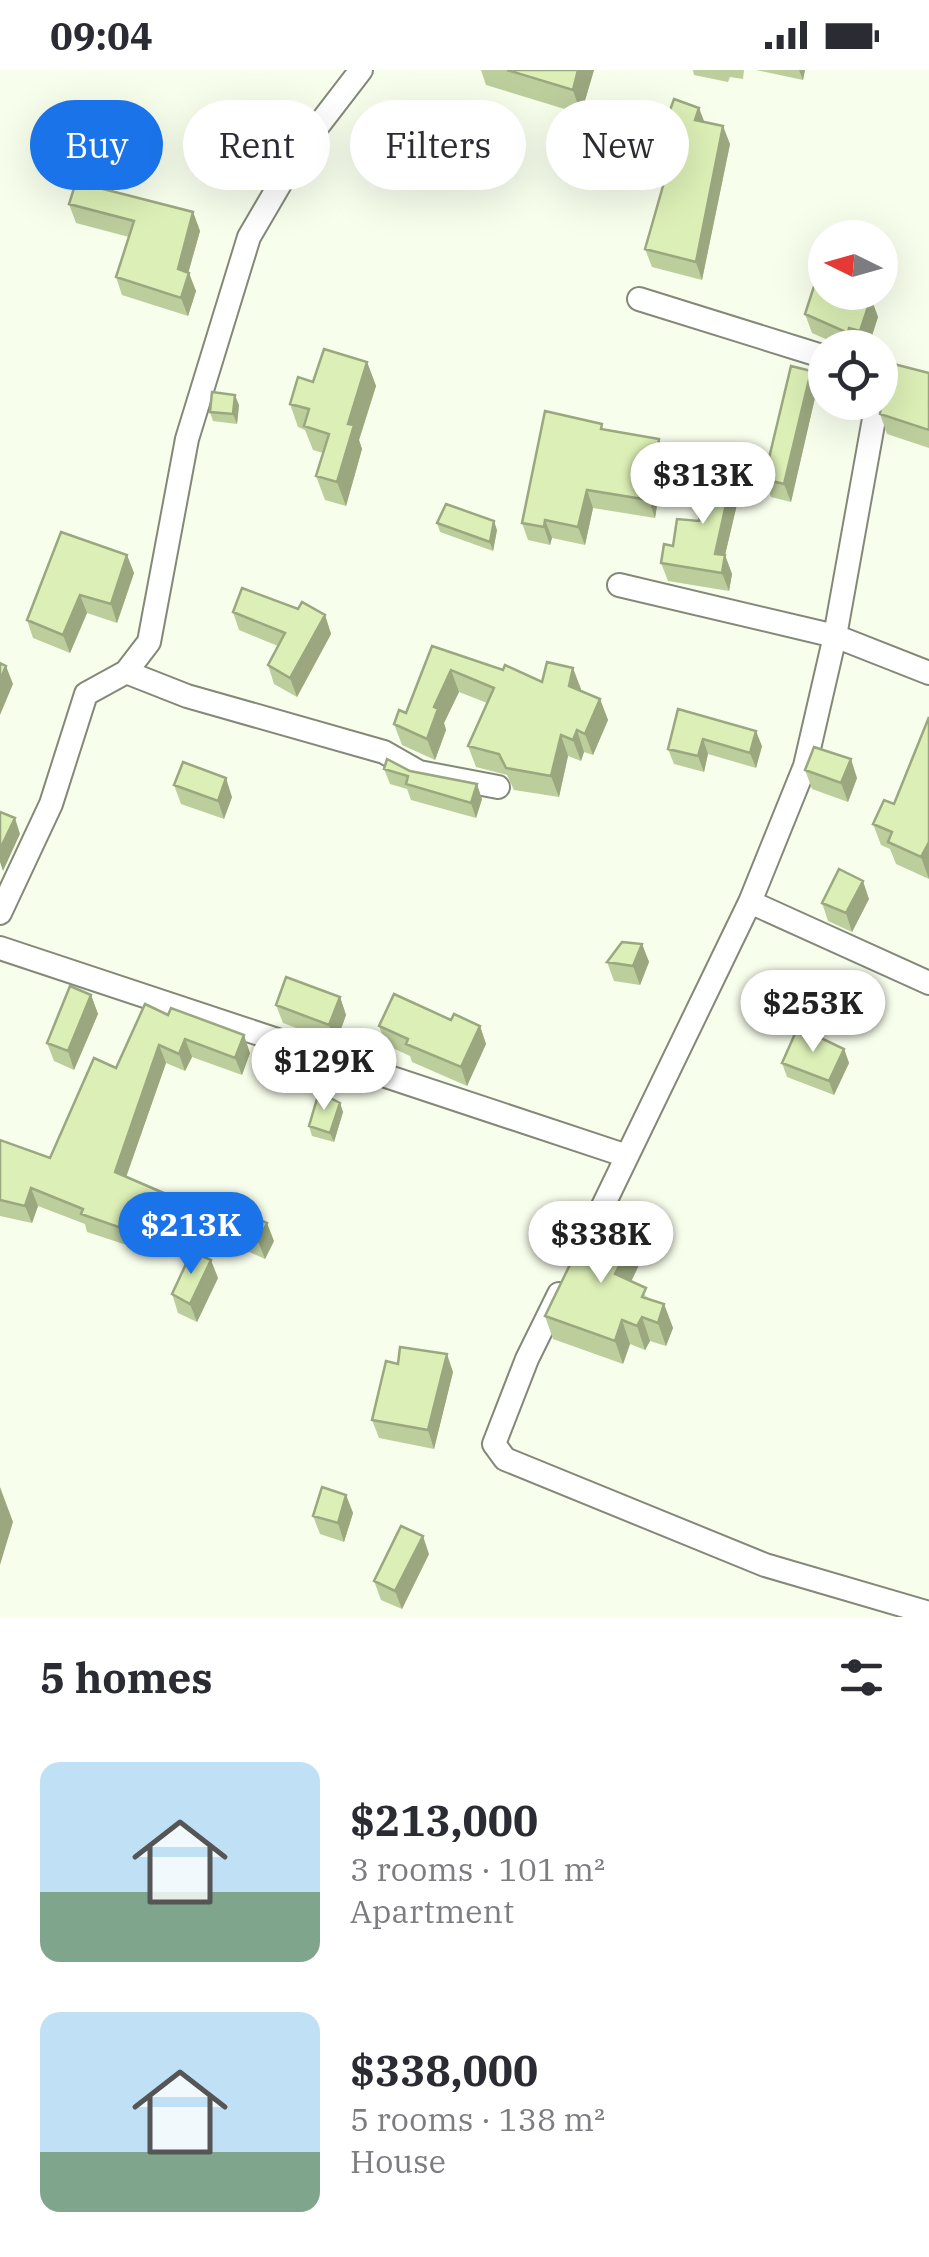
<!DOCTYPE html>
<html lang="en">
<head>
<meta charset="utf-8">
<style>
	:root { --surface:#fff; --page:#f2f2f3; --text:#2b2b33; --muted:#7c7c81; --accent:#1a73e8 }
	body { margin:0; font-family:"IBM Plex Serif",serif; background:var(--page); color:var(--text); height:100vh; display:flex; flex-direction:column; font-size:38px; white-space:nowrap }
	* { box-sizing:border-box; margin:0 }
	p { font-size:32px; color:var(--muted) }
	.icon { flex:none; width:55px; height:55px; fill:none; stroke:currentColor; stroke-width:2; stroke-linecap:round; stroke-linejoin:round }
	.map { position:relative; height:1547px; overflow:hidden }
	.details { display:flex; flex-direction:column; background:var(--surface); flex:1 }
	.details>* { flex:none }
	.hud { position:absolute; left:30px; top:30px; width:870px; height:90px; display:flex; gap:20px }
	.needle { width:65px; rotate:275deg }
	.controls { position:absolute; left:808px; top:150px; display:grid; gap:20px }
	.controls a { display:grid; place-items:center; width:90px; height:90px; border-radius:50%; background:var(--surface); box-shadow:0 10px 40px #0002; font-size:50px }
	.price { position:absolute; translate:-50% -85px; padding:0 22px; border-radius:35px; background:#fff; color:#222; font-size:32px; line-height:65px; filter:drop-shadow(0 2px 5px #0008) }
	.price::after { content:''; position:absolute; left:50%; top:60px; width:30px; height:22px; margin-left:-15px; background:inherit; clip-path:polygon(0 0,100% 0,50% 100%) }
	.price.active { background:var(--accent); color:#fff }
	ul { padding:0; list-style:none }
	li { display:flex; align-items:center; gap:30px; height:250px; padding:0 40px }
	li span { display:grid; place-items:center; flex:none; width:280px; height:200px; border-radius:20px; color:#555 }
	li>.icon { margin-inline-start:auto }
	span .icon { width:120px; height:120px; fill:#fffc; stroke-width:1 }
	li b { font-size:42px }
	h2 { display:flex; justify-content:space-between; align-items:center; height:120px; padding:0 40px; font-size:42px }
	.tag { padding:0 35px; border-radius:45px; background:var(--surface); box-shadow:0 10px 40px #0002; font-size:35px; line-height:90px }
	.tag.active { background:var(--accent); color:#fff }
	.status { display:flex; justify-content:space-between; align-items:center; height:70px; padding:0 50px; background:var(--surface); direction:ltr }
	.status svg { height:28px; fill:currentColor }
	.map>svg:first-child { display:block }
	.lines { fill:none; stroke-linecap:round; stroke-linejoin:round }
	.street-casing { stroke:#838978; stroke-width:26 }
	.street { stroke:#fff; stroke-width:22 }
	.wall { fill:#bdce9d }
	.shaded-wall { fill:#9aa77f }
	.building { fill:#dcefb6; stroke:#9aa77f; stroke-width:2.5 }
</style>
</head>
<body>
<div class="status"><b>09:04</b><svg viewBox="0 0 49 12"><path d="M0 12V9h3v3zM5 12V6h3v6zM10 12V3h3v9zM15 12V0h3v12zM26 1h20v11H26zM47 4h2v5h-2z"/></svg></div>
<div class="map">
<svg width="929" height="1547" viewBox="0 0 929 1547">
	<rect width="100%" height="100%" fill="#f8feec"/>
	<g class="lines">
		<g class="street-casing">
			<path id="street" d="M639,229l186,58
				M619,515l216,51 94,37
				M126,602l61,24 197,56 35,20 79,15
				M750,832l179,81
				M0,843l51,-109 35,-110 40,-22 23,-30 38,-203 62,-202 52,-89 60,-78
				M0,878l627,208
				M587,1169l163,-337 55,-136 30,-130 42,-234
				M559,1224l-32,65 -33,85 11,15 260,106 164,48"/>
		</g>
		<use href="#street" class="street"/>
	</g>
	<path class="wall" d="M481,0h113l-13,44 -95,-29z
		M693,0h51l-1,9 -13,-2 -2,5 -34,-7z
		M756,0h49l-2,10z
		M669,43l35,9 26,22 -28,136 -50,-13 -7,-18 20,-68 -5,-12 7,-20 -19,-6 -7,-18z
		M69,134l124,8 7,19 -12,42 8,18 -8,25 -66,-21 -6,-18 13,-40 -53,-14z
		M871,228l7,19 -10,31 -12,-2 -10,2 -34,-15 -7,-19z
		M367,292l9,24 -17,54 3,9 -16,57 -21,-6 -9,-24 7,-23 -10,-3 -8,-20 -7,-3 -8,-23 23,-22z
		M811,301l6,18 -26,113 -20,-5 -7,-18z
		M929,303v75l-42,-14 -7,-20z
		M239,335l-2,19 -24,-3 -3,-9z
		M605,360l60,27 -10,61 -62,-10 -8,37 -33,-7 -2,7 -22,-5 -6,-17z
		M735,394l7,19 -17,72 7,19 -3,17 -61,-10 -7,-18 12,-17 26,-25z
		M437,453l60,7 -4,21 -53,-19z
		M127,485l7,18 -17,50 -30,-10 -17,40 -37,-15 -6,-18z
		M298,539l27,6 6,19 -34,63 -23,-13 -6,-19 10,-19 -39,-16 -6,-18z
		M432,576l110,36 39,7v1l19,9 8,21 -15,35 -9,-3 -3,9 -13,-5 -9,41 -45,-7 -7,-15 -31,-8 -8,-21 19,-43 -28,-11 -15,31 2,7 -11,30 -33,-15 -8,-21 12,-11z
		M678,639l84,37 -6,22 -48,-14 -4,18 -30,-8 -6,-15z
		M929,647v162l-33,-15 -6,-15 -9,-4 -8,-21 21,-20z
		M384,699l98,30 -6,19 -65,-18 -4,-11 -17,-5z
		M805,700l52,8 -9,24 -36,-13z
		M174,715l58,12 -8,22 -43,-15z
		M869,829l-17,33 -24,-11 -6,-18z
		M642,874l7,18 -9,23 -26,-4 -7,-19z
		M91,925l7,19 -24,56 -20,-9 -7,-18z
		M340,927l6,18 -10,28 -53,-20 -7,-18z
		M145,934l105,49 -8,22 -50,-18 -7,14 -19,-8 -40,113 40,18 6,17 -18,43 -67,-22 -2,-8 -47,-18 -6,17 -32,-7v-76l50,18 66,-90z
		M451,950l29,6 6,18 -19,42 -55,-24 -2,-6 -24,-11 -7,-19z
		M844,979l5,14 -15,32 -47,-18 -5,-14z
		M340,1033l3,9 -9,30 -22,-6 -3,-10z
		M229,1157l45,14 -9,18 -29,-13z
		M625,1158l14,37 -8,17 19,18 14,4 9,24 -7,18 -16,-5 -5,9 -15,-6 -7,20 -70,-25 -8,-23z
		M218,1208l-21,44 -19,-9 -6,-19z
		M398,1294l55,8 -19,77 -55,-11 -7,-18z
		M346,1425l7,18 -9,29 -24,-8 -7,-18z
		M429,1484l-27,55 -21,-9 -7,-19z"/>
	<path class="shaded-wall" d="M578,0h16l-13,44 -8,-24z
		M799,0h6l-2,10z
		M699,38l7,18 -11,-6z
		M723,56l7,18 -28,136 -6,-18z
		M193,142l7,19 -16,57 -6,-19z
		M189,203l7,18 -8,25 -7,-18z
		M871,228l7,19 -10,31h-2l-6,-17z
		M849,258l7,18 -1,2h-2l-5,-15z
		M367,292l9,24 -17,54 3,9 -16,57 -9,-24 11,-58z
		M811,301l6,18 -26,113 -7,-18z
		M235,325l4,10 -2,19 -4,-10z
		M659,369l6,18 -10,61 -6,-18z
		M735,394l7,19 -21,89 -6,-18z
		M587,420l6,18 -8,37 -7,-18z
		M545,450l7,18 -2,7 -6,-18z
		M494,451l3,9 -4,21 -3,-9z
		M127,485l7,18 -17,50 -6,-19z
		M725,485l7,19 -3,17 -7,-18z
		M80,525l7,18 -17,40 -7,-18z
		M325,545l6,19 -34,63 -7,-19z
		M6,596l7,18 -13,31v-35z
		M573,598l8,21 -4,18 -8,-21z
		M451,600l8,22 -15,31 2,7 -11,30 -8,-21 7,-32z
		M600,629l8,21 -15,35 -8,-21z
		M577,660l7,22 -3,9 -8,-21z
		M756,661l6,15 -6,22 -6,-15z
		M561,665l7,21 -9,41 -8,-21z
		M703,669l5,15 -4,18 -6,-16z
		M851,689l6,19 -9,24 -7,-19z
		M226,708l6,19 -8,22 -6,-18z
		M477,714l5,15 -6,19 -5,-15z
		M15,748l5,16 -17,37 -3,-9v-13z
		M929,772v37l-8,-22z
		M863,811l6,18 -17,33 -6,-19z
		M642,874l7,18 -9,23 -7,-19z
		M91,925l7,19 -24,56 -6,-19z
		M340,927l6,18 -10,28 -7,-18z
		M480,956l6,18 -19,42 -6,-19z
		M244,965l6,18 -8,22 -7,-17z
		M185,969l7,18 -7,14 -6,-17z
		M159,975l7,18 -44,126 -7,-17z
		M844,979l5,14 -15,32 -5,-14z
		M340,1033l3,9 -9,30 -4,-9z
		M31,1118l7,18 -6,17 -7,-17z
		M166,1124l6,17 -18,43 -7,-17z
		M267,1153l7,18 -9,18 -7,-18z
		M625,1158l14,37 -16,33 -8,-24 5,-37z
		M211,1190l7,18 -21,44 -7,-18z
		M664,1234l9,24 -7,18 -8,-23z
		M642,1247l8,24 -5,9 -8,-24z
		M622,1250l8,24 -7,20 -8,-23z
		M447,1284l6,18 -19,77 -6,-19z
		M0,1417l13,35 -13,43z
		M346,1425l7,18 -9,29 -6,-19z
		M423,1466l6,18 -27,55 -7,-18z"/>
	<path class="building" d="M507,0h71l-5,20z
		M674,29l25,9 -4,12 28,6 -27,136 -51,-13 22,-77 -7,-3 11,-34 -30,-10 7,-19 21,7z
		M76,112l117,30 -15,57 11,4 -8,25 -65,-21 18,-56 -65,-17z
		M816,210l9,3v9h28l18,6 -11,33 -11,-3 -1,5 -43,-19z
		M324,279l43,13 -19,62 6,1 -17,57 -21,-6 13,-42 -25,-8 5,-17 -19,-5 8,-27 15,5z
		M886,292l43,11v57l-49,-16z
		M791,296l20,5 -27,113 -20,-5z
		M212,322l23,3 -2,19 -23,-2z
		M545,341l57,13 -1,5 58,10 -10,61 -62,-10 -9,37 -33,-7 -1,7 -22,-4z
		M713,390l22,4 -20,90 10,1 -3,18 -61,-10 3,-19 9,2 4,-27 22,2z
		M446,434l48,17 -4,21 -53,-19z
		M61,462l66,23 -16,49 -31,-9 -17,40 -36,-15z
		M242,518l56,21 4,-7 23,13 -35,63 -22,-13 17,-32 -52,-21z
		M432,576l71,24 2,-5 37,17 5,-20 26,6 -4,18 31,13 -15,35 -8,-4 -4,10 -12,-5 -10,41 -45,-8 -7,-14 -31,-8 26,-58 -43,-18 -17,37 4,2 -11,30 -33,-15 5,-14 7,3z
		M0,593l6,3 -6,14z
		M678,639l78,22 -6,22 -47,-14 -5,17 -30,-7z
		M929,647v125l-8,15 -33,-15 4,-10 -19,-8 11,-24 10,4z
		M814,677l37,12 -10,24 -36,-13z
		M387,689l23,12 67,13 -6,19 -65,-19 2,-8 -24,-7z
		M183,692l43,16 -8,23 -44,-16z
		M0,742l15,6 -15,31z
		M839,799l24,12 -17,32 -24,-10z
		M622,872l20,2 -9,22 -26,-4z
		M286,907l54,20 -11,28 -53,-20z
		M70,916l21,9 -23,56 -21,-8z
		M394,924l57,26 3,-6 26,12 -19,41 -55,-23 2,-5 -29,-13z
		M145,934l23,11 3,-7 73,27 -9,23 -50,-19 -6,15 -20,-9 -44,127 51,22 -19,43 -66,-23 2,-5 -52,-21 -6,18 -25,-6v-60l50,18 44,-100 22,10z
		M798,957l46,22 -15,32 -47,-18z
		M319,1022l21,11 -10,30 -21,-7z
		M237,1139l30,14 -9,18 -29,-14z
		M595,1143l30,15 -5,9 11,5 -16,32 31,14 -4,9 22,7 -6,19 -16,-6 -5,9 -15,-6 -7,21 -70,-25z
		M192,1181l19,9 -21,44 -18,-10z
		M400,1277l47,7 -19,76 -56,-10 14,-59 12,3z
		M322,1417l24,8 -8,28 -25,-7z
		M401,1456l22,10 -28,55 -21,-10z"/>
</svg>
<div class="controls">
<a><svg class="needle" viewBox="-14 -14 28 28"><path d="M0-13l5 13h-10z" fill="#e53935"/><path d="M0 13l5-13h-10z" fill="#7c7c81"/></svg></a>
<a><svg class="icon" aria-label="locate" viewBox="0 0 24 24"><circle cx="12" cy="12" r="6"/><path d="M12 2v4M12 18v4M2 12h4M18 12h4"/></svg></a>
</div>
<b class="price" style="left:703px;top:457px">$313K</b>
<b class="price" style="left:813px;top:985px">$253K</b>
<b class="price" style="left:324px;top:1043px">$129K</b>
<b class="price active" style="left:191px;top:1207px">$213K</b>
<b class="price" style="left:601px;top:1216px">$338K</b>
<div class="hud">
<a class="tag active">Buy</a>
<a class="tag">Rent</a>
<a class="tag">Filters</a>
<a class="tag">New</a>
</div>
</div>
<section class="details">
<h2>5 homes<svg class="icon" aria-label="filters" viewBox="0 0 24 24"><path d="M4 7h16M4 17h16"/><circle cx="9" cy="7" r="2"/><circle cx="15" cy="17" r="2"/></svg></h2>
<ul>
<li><span style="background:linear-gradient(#bfe0f5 65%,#7fa58c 0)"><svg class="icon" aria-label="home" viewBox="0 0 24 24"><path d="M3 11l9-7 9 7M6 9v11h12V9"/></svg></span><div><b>$213,000</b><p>3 rooms · 101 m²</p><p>Apartment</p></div></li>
<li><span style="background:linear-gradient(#bfe0f5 70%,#7fa58c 0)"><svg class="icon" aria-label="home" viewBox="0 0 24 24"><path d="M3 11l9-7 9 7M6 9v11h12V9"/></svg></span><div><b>$338,000</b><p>5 rooms · 138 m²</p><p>House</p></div></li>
</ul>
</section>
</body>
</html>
